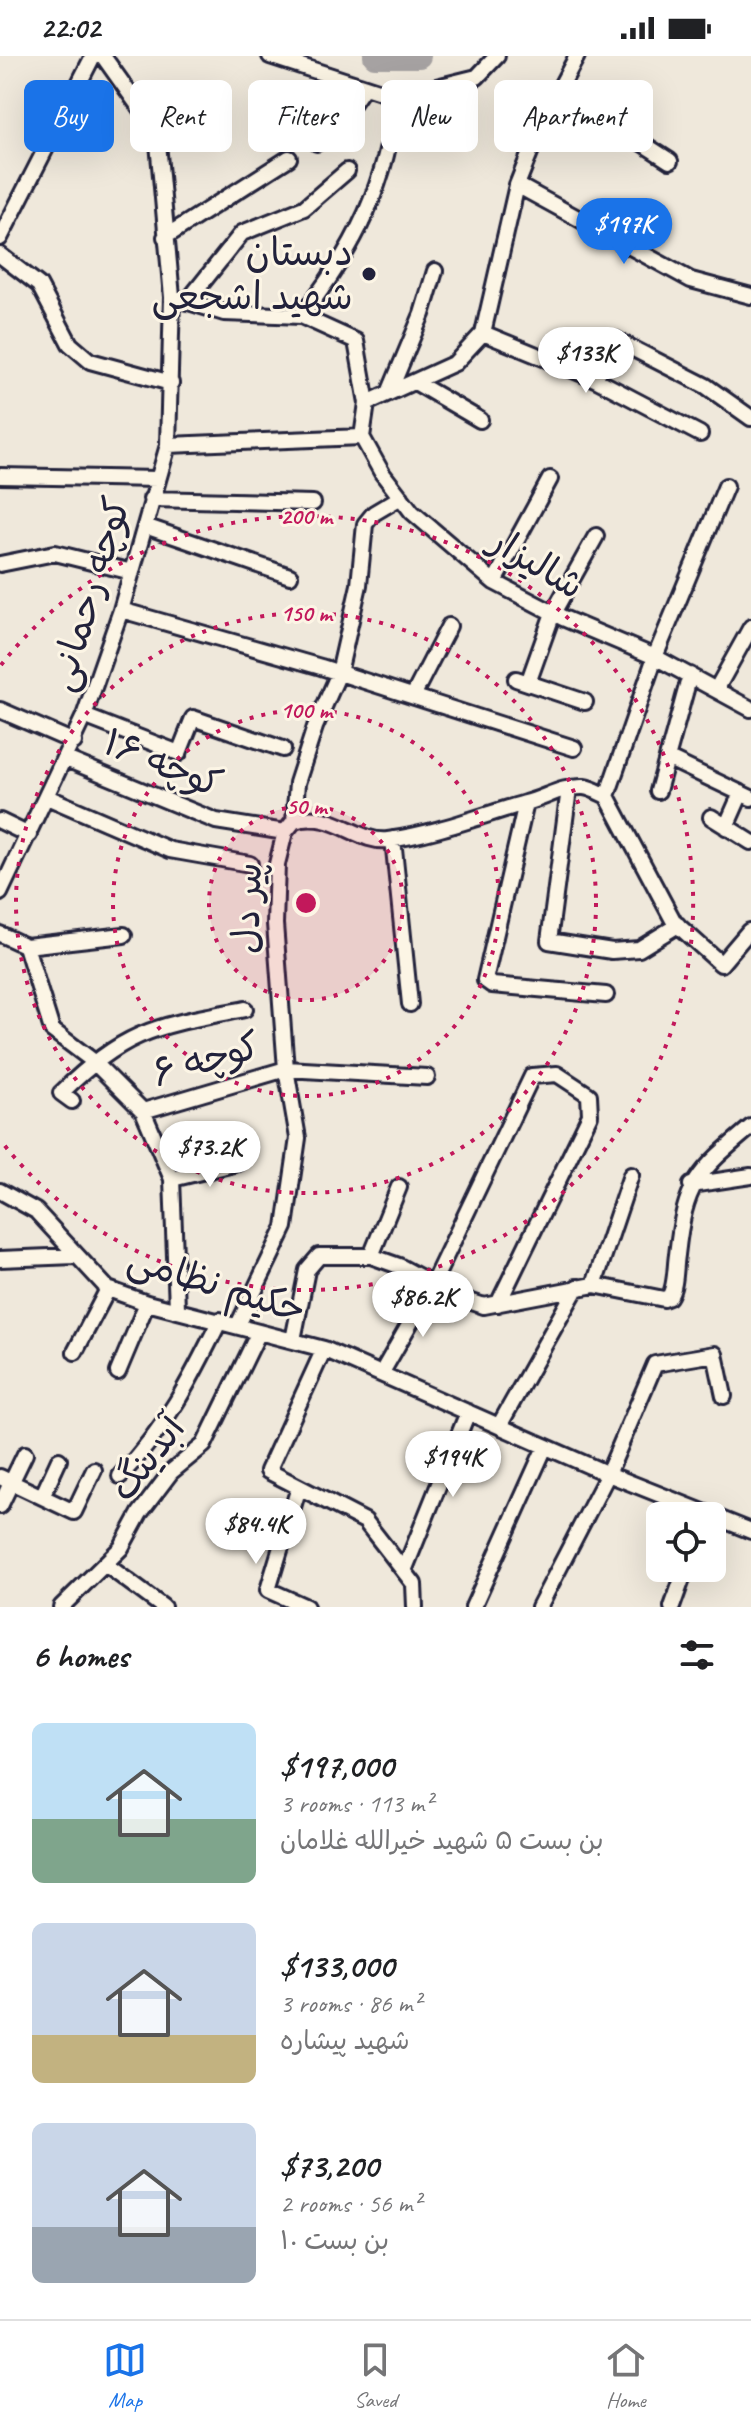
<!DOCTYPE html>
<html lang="en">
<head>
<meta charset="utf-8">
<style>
	:root { --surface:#fff; --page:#f2f2f2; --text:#202124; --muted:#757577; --line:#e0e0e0; --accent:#1a73e8 }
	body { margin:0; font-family:Caveat,"Playpen Sans Arabic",sans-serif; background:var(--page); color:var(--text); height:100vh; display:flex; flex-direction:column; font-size:30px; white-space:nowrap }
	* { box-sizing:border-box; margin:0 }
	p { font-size:26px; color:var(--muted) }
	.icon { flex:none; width:44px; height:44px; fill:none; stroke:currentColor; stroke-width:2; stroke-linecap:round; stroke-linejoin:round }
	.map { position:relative; height:1551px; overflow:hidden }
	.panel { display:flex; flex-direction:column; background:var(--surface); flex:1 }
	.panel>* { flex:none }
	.hud { position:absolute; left:24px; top:24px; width:704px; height:72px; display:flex; gap:16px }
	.buttons { position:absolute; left:646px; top:1446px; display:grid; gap:16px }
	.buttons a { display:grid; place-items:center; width:80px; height:80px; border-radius:12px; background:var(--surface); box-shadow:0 8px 32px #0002; font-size:40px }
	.price { position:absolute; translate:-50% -68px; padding:0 18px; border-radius:28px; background:#fff; color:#222; font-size:26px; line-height:52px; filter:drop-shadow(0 2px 4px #0008) }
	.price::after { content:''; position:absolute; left:50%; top:48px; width:24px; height:18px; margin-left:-12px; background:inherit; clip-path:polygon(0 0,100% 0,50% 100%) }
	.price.current { background:var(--accent); color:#fff }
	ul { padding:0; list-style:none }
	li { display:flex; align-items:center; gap:24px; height:200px; padding:0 32px }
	li span { display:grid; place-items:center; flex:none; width:224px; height:160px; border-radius:12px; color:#555 }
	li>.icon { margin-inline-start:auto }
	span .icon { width:96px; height:96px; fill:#fffc; stroke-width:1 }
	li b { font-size:34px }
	h2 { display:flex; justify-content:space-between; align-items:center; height:96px; padding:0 32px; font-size:34px }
	.chip { padding:0 28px; border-radius:12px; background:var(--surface); box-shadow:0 8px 32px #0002; font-size:28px; line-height:72px }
	.chip.current { background:var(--accent); color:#fff }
	.status { display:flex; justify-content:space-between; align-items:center; height:56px; padding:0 40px; background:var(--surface); direction:ltr }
	.status svg { height:22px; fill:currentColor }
	.tab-bar { display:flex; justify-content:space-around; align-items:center; height:112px; border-top:2px solid var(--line); background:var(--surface); font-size:22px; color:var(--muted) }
	.tab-bar a { display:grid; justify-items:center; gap:4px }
	.tab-bar .current { color:var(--accent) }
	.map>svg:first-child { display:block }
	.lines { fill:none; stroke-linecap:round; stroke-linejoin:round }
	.river { stroke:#a6a2a2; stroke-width:24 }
	.minor-casing { stroke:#22223b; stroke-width:20 }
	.minor { stroke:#fcf5e5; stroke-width:14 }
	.ring { fill:none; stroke:#c2185b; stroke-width:4; stroke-dasharray:4 8 }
	.poi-dot { fill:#22223b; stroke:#fcf5e5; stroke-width:3 }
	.labels { text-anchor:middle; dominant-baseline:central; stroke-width:6; stroke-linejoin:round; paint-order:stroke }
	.poi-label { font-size:38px; fill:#22223b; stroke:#fcf5e5; text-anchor:end }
	.street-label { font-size:38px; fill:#22223b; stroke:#fcf5e5 }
	.centre { fill:#c2185b; stroke:#fcf5e5; stroke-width:4 }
	.ring-label { font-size:24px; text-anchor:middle; font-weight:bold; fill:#c2185b; stroke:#fcf5e5; stroke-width:6; stroke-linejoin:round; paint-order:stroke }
</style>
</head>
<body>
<div class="status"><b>22:02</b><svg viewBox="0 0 49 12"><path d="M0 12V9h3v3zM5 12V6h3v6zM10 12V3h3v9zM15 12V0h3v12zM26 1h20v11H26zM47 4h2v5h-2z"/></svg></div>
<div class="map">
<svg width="751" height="1551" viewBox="0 0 751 1551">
	<rect width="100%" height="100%" fill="#efe8db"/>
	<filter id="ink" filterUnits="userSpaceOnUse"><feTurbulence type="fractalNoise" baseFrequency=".0125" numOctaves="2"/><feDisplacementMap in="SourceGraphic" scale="16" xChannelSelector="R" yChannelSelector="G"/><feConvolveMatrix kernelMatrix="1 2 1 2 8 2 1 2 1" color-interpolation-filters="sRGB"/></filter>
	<g filter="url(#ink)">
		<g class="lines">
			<path class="river" d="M375,0h44"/>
			<g class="minor-casing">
				<path id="minor" d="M270,0l126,41
					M558,33l112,72
					M317,87l20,-17 27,-39
					M517,129l174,95 60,16
					M165,181l124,-79
					M0,182l93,-182
					M0,199l39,30 31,59 20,17 81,22
					M172,241l52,16 77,3 55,25 11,62 -5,34 20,36 30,39 82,70 69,36 92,39 96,52
					M187,246l55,-69 62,-25 43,-37
					M301,260c54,-67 87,-134 95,-219l81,-20 20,-21
					M483,277l112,46 105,55
					M595,323l21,-39 90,46 45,32
					M415,326l65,38
					M389,337l33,-79 13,-43
					M367,347l88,-40 28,-30 34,-148 26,-65 34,-64
					M168,389l194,-8
					M0,420l158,3
					M151,443l162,4
					M145,470l145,50
					M0,508l55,-11 77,19
					M494,526l56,-103
					M121,554l200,57 253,81
					M516,623l69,23
					M528,627l25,-70 43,-77
					M716,634l35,-63
					M413,640l36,-70
					M0,654l74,32
					M84,660l95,37 14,-35 90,31
					M667,702l84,40
					M66,703l150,62 69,11
					M569,733l-20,152 63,10 27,-2 39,-24
					M658,735l32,-116
					M607,740l48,-139 71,-171
					M47,741l123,53 80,14
					M526,747l-41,177 7,5 114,10
					M711,761l40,25
					M0,765l29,14
					M294,765l3,-38 18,-56 24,-54 20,-88 6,-61 9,-11 27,-16
					M726,771l15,-34
					M393,783l17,165
					M0,837l84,-177 37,-106 47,-165 4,-148 -15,-165 -54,-76
					M0,878l26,12 26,84 41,31 50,50 29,68 5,129
					M26,890l98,-11
					M72,1045l-11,-8c66,-65 97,-67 184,-84
					M143,1055l143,-42 141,8
					M172,1123l66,-16
					M691,1129l60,-9
					M0,1135l36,20 72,78 39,14 177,46 284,125 143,57
					M371,1200l28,-69
					M0,1203l75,-3
					M594,1229l37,-110
					M238,1269l47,-98 13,-89 -12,-69 -11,-145 2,-60 8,-32 9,-11c39,-12 64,23 94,19 46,-6 92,-24 137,-37 21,-5 36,-17 59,-16 8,1 16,6 23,9l67,126 47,42 28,-33
					M293,1284l14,-70 12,-14h52l28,10 58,31 27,9 110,-21 70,14 5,-2c7,-10 6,-30 8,-42 8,-72 19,-82 74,-128
					M324,1293l-56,122 97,50 49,63 1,23
					M75,1296l33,-63
					M118,1316l29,-69
					M381,1318l51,-89 100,-209 25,-2 32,21 1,20 -92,189
					M499,1370l78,-139
					M120,1420c46,-48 71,-97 100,-156
					M0,1421l74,35 20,-42
					M299,1431l-31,103 38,17
					M42,1441l17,-37
					M0,1450l25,-52
					M105,1508l58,43
					M404,1515l64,-159
					M61,1551l60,-59 19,-35 31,-41 33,-27 55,-113
					M473,1551l72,-160
					M539,1551l69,-133 47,-110 60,-10 9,42
					M672,1551l14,-39"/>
			</g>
			<use href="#minor" class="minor"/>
		</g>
	</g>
	<circle cx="306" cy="847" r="97" fill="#c2185b" fill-opacity=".12"/>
	<g class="ring">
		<circle cx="306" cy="847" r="97"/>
		<circle cx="306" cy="847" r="193"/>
		<circle cx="306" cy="847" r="290"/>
		<path d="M1 609A387 387 0 1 1 1 1085"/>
	</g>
	<circle class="poi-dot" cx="369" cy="218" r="8"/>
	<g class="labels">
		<g class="poi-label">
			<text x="353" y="196">دبستان<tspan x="353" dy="44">شهید اشجعی</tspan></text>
		</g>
		<g class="street-label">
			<text transform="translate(537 507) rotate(31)">شالیزار</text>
			<text transform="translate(89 538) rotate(-73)">کوچه رحمانی</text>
			<text transform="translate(163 707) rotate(22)">کوچه ۱۶</text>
			<text transform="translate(247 852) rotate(-88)">پیر دل</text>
			<text transform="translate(206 1003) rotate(-16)">کوچه ۶</text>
			<text transform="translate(217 1228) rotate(17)">حکیم نظامی</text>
			<text transform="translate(147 1402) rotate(-52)">آبدینگ</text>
		</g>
	</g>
	<circle cx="306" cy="847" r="12" class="centre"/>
	<g class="ring-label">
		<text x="306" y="468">200 m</text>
		<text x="306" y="565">150 m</text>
		<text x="306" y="662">100 m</text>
		<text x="306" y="758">50 m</text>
	</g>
</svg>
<div class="buttons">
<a><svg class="icon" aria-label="locate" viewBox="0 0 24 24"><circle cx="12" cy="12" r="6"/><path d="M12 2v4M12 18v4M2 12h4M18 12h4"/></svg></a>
</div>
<b class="price current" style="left:624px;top:210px">$197K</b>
<b class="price" style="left:586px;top:339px">$133K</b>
<b class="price" style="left:210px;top:1133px">$73.2K</b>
<b class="price" style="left:423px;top:1283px">$86.2K</b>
<b class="price" style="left:453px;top:1443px">$194K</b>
<b class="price" style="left:256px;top:1510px">$84.4K</b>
<div class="hud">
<a class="chip current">Buy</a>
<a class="chip">Rent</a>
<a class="chip">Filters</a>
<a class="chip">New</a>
<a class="chip">Apartment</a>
</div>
</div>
<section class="panel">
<h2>6 homes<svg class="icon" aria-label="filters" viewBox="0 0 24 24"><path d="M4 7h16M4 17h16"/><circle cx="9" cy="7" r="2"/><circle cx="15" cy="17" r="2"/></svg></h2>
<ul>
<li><span style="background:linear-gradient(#bfe0f5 60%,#7fa58c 0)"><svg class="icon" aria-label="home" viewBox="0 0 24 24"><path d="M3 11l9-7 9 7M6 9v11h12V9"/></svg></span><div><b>$197,000</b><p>3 rooms · 113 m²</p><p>بن بست ۵ شهید خیرالله غلامان</p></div></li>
<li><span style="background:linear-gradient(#c9d6e8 70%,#c2b280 0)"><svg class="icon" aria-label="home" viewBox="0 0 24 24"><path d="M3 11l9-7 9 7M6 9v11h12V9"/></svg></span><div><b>$133,000</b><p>3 rooms · 86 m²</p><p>شهید پیشاره</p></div></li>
<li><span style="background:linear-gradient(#c9d6e8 65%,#9aa5b1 0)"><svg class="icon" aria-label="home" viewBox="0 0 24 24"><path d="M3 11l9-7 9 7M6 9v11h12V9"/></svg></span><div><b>$73,200</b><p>2 rooms · 56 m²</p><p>بن بست ۱۰</p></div></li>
</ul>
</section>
<nav class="tab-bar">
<a class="current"><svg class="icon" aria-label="map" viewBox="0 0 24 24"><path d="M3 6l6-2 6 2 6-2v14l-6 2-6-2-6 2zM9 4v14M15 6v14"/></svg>Map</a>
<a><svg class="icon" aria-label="saved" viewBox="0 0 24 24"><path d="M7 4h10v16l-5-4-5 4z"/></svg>Saved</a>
<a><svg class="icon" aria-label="home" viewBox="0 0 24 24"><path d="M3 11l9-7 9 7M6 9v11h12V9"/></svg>Home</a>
</nav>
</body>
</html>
